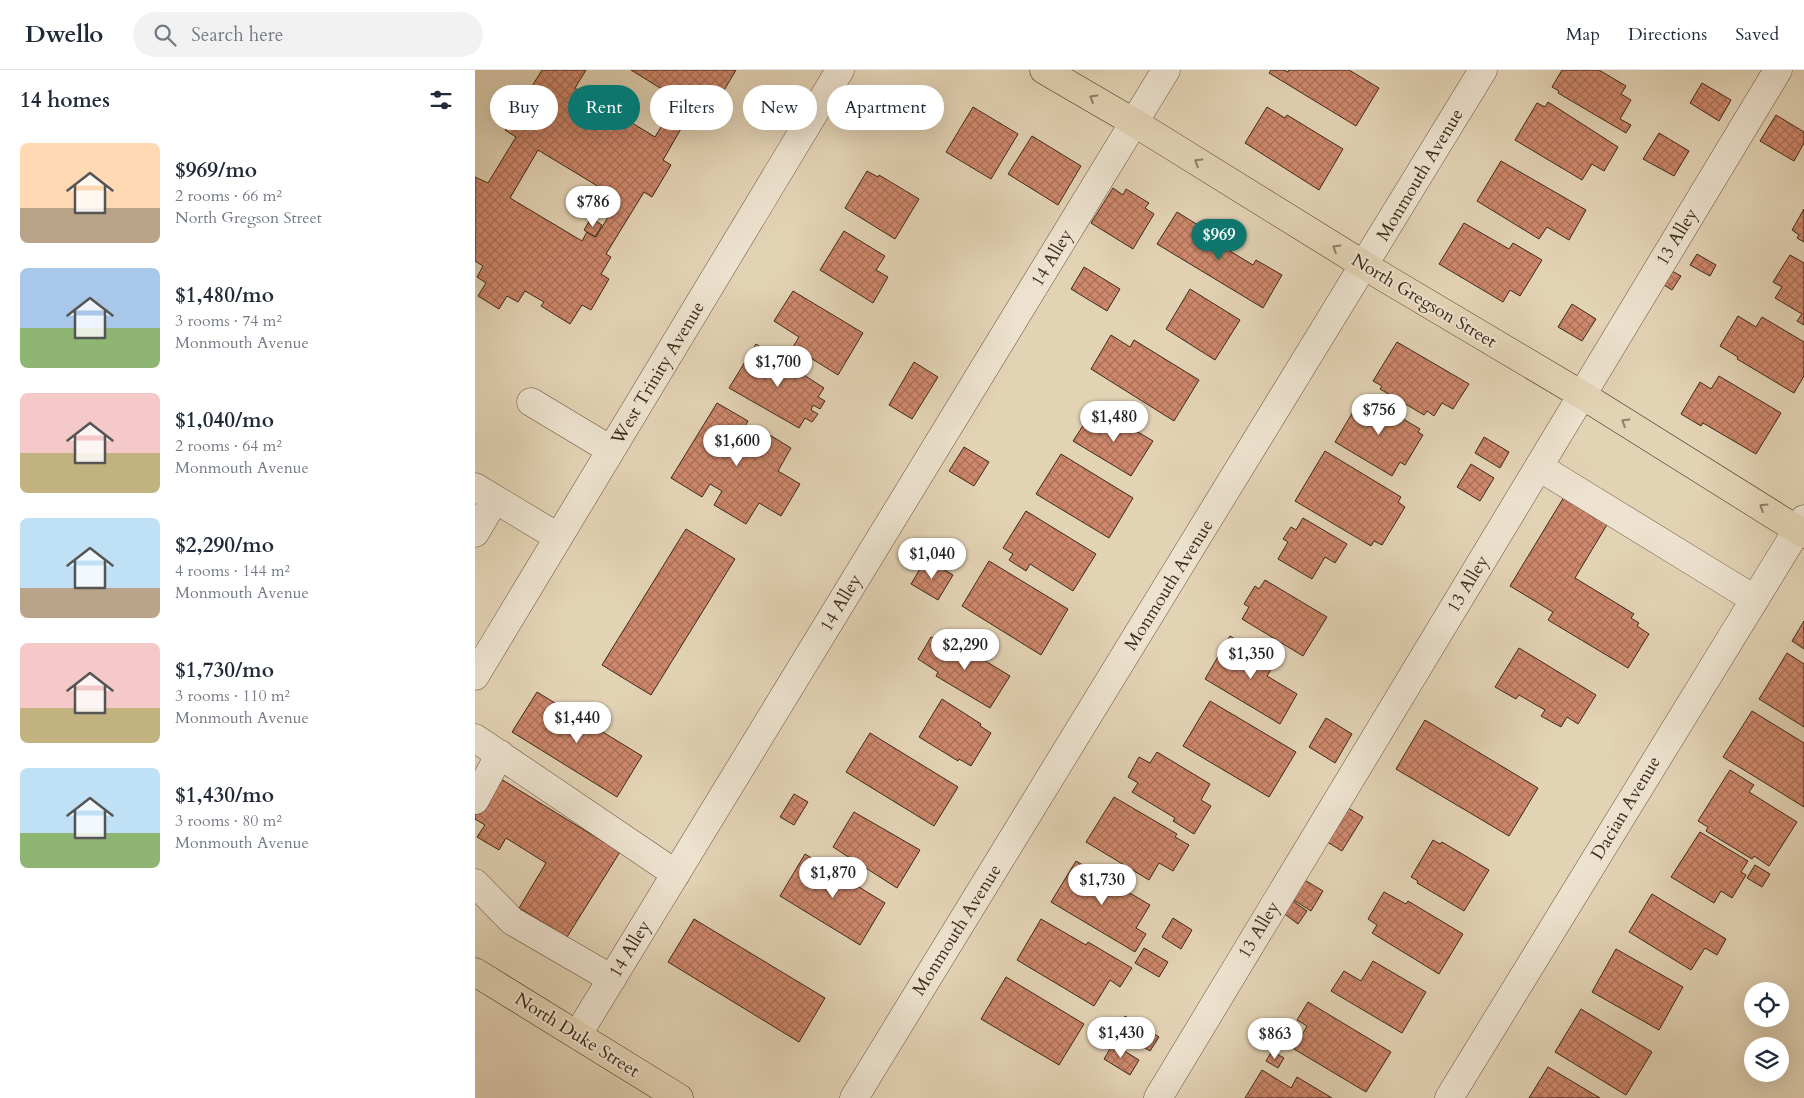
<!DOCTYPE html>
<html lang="en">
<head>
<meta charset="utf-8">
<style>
	:root { --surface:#fff; --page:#f2f2f3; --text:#1f2937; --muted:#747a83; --line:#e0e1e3; --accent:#0f766e }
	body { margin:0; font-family:Cardo,serif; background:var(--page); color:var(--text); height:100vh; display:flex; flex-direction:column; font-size:19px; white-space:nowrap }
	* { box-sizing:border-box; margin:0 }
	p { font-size:16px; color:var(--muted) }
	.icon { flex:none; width:28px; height:28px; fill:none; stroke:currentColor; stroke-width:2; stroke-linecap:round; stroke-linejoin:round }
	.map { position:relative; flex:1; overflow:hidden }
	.sheet { display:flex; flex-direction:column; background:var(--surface); width:475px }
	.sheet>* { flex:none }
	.hud { position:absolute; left:15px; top:15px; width:475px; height:45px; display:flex; gap:10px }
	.buttons { position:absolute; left:1269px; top:912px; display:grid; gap:10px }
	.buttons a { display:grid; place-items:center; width:45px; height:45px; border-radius:50%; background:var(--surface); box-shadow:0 5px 20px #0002; font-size:25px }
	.price { position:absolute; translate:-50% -42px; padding:0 11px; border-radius:18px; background:#fff; color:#222; font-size:16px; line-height:32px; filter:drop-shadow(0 1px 2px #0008) }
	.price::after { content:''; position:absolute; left:50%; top:30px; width:15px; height:11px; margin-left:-8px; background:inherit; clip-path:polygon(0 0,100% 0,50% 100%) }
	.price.active { background:var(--accent); color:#fff }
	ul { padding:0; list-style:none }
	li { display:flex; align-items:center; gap:15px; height:125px; padding:0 20px }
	li span { display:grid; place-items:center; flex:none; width:140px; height:100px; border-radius:8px; color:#555 }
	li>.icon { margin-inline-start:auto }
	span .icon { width:60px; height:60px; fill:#fffc; stroke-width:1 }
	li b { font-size:21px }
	h2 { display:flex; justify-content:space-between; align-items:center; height:60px; padding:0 20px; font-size:21px }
	.chip { padding:0 18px; border-radius:22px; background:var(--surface); box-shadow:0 5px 20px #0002; font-size:18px; line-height:45px }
	.chip.active { background:var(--accent); color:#fff }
	header { display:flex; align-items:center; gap:30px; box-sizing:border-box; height:70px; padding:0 25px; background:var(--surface); border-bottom:1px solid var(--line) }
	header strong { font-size:24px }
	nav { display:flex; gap:28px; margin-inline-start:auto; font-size:18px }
	.search { width:350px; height:45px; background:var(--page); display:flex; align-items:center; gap:12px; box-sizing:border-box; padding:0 18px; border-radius:28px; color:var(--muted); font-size:19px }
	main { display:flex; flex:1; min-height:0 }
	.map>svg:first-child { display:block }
	.building { fill:url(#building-cross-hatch); stroke:#3e2a18; fill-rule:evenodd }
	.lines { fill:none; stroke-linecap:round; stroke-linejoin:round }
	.minor-casing { stroke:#67543f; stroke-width:29 }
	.major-casing { stroke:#3e2a18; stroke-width:29 }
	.minor { stroke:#ede2cf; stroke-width:28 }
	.major { stroke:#e3d3b5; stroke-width:28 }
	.oneway { stroke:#907e66 }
	.labels { text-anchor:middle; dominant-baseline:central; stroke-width:4; stroke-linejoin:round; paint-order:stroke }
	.street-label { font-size:18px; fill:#3e2a18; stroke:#ede2cf }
</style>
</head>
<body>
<header>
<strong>Dwello</strong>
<div class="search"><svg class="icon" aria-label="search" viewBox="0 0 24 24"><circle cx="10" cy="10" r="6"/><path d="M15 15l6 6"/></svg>Search here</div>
<nav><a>Map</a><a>Directions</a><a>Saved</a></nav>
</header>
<main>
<section class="sheet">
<h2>14 homes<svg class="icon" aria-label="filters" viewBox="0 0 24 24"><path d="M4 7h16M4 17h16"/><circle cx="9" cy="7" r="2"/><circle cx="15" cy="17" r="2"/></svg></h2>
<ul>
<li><span style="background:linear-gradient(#ffd9b3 65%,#b9a48a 0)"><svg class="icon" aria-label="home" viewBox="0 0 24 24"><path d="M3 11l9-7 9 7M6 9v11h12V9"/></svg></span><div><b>$969/mo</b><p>2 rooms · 66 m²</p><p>North Gregson Street</p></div></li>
<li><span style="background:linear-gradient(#a9c7e8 60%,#8fb573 0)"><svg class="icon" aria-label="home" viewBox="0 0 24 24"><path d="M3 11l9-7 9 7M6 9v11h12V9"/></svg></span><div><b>$1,480/mo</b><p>3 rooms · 74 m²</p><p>Monmouth Avenue</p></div></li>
<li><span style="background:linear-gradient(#f6c9c9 60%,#c2b280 0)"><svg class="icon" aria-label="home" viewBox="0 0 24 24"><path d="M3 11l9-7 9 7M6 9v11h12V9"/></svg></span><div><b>$1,040/mo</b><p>2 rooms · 64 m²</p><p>Monmouth Avenue</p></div></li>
<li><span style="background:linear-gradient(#bfe0f5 70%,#b9a48a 0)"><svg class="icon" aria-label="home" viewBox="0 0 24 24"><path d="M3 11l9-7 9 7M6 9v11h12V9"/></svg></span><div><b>$2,290/mo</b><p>4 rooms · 144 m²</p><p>Monmouth Avenue</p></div></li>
<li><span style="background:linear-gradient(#f6c9c9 65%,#c2b280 0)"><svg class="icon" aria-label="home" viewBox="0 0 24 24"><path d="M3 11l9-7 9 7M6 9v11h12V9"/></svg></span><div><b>$1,730/mo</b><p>3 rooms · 110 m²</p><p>Monmouth Avenue</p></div></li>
<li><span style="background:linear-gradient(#bfe0f5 65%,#8fb573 0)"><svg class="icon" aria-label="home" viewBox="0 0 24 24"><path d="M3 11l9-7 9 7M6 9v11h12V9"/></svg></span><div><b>$1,430/mo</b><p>3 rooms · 80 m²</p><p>Monmouth Avenue</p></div></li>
</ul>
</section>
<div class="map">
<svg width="1329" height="1028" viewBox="0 0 1329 1028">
	<defs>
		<pattern id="building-cross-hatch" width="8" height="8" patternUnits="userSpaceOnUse" patternTransform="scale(1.25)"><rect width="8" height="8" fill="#ce886c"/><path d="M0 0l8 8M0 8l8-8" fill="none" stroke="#a96f58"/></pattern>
	</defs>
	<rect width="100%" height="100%" fill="#e3d3b5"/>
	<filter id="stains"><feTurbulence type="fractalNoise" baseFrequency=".004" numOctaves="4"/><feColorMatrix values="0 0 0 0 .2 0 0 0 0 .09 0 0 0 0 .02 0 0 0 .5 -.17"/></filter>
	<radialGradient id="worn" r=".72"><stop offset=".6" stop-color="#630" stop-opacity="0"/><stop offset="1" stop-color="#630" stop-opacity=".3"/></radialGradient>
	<path class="building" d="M67,0h44l-11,18 80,49 23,-38 -47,-29h105l-16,27 -5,-3 -2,3 -7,-4 -10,16 -3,-1 -30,52 8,5 -19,32 -8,-5 -38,62 5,3 -10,17 8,5 -18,31 -9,-5 -12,19 -29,-18 3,-4 -19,-11 -7,11 -11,-6 -8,13 -21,-13 8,-13 -9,-6 6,-11 -8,-5v-84l13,6 28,-46 -11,-7zM63,80l81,49 -23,38 -9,-5 -5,9 -72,-43z
		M796,0h13l4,2 1,-2h60l30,18 -23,38 -87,-53z
		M1087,0h37l27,16 -5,8 10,6 -11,19 11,6 -5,8 -68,-40 1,-2 -7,-4z
		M1227,13l29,17 -12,21 -29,-18z
		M1073,32l70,45 -14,24 -12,-7 -10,16 -67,-40 22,-37 8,4z
		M498,37l45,27 -27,45 -45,-27z
		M792,37l18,11 2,-3 56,34 -24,41 -74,-47z
		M1301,45l28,17v11l-10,18 -34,-20z
		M1184,63l30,18 -15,25 -31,-17z
		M557,66l49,30 -23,39 -50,-31z
		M1026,91l85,49 -17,30 -22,-13 -8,12 -62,-38z
		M392,101l11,6 1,-2 40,24 -24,40 -50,-31z
		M638,118l10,7 3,-6 23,14 -4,5 9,6 -21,35 -42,-26z
		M1329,139v33l-7,-4 2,-3 -7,-5z
		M702,142l21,13 -3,5 58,35 3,-5 26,15 -19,33 -106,-64z
		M116,148l11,7 -7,12 -11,-7z
		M989,153l45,26 4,-6 29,17 -22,36 -10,-6 -7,12 -64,-38z
		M369,161l41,25 -9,14 12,7 -15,26 -53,-33z
		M1222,184l19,11 -6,11 -20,-11z
		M1315,185l14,8v62l-7,-4 5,-7 -27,-16 7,-11 -9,-5z
		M609,197l36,22 -13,22 -36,-22z
		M1197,201l9,5 -9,14 -8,-5z
		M715,219l50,31 -25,40 -49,-31z
		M318,221l70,42 -25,42 -45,-28 6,-10 -25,-16z
		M1097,234l24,15 -14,22 -24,-14z
		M1263,246l18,11 6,-10 42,25v34l-10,17 -57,-34 1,-2 -18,-11z
		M636,265l19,12 4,-7 65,40 -25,41 -83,-52z
		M922,272l72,42 -16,25 -11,-6 -8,13 -7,-5 -3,4 -44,-26 2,-3 -9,-5z
		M281,274l68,44 -6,9 7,4 -5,8 -7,-4 -2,5 7,4 -6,8 -7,-4 -6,10 -70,-40z
		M439,292l24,15 -26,42 -23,-14z
		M1244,306l62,37 -25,41 -53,-31 -2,3 -20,-12 19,-32 11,7z
		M888,325l57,34 -2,3 5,3 -18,30 -5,-3 -8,14 -57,-34z
		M242,333l31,18 -8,14 12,8 8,-14 31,19 -13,23 22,13 -19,32 -22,-13 -13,21 -32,-19 8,-14 -12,-7 -8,13 -31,-19z
		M629,342l49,29 -22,35 -58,-35 15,-23 9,5z
		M1009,367l25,15 -9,16 -25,-15z
		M489,377l25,15 -15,24 -25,-15z
		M850,381l76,46 -3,5 7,5 -23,38 -8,-4 -3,5 -76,-45z
		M586,384l72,44 -24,40 -73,-44z
		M996,394l23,14 -14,23 -23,-14z
		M1089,427l44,26 -33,55 59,36 -3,4 8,5 -2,3 12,8 -21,34 -80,-48 5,-8 -43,-26z
		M551,441l70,43 -23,37 -43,-27 -4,7 -17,-11 4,-6 -10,-6z
		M828,448l44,26 -12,19 -10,-6 -13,22 -34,-20 10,-17 -5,-3 8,-12 5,3z
		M211,459l49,30 -84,136 -49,-30z
		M451,489l27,16 -15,25 -27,-16z
		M514,491l79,48 -27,46 -79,-49z
		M790,510l62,37 -24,39 -61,-37 7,-12 -5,-3 11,-18 4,3z
		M1329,551v28l-12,-8z
		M755,566l45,27 -8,13 30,18 -17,30 -75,-45z
		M456,567l21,13 4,-7 54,33 -20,32 -54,-32 2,-4 -20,-13z
		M1044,578l77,47 -18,29 -11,-7 -6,10 -20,-11 4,-6 -26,-15 -3,4 -21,-12z
		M1312,583l17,11v63l-45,-28z
		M62,622l105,64 -25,41 -105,-65z
		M467,629l39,25 -1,2 11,7 -20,33 -12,-7 -1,2 -39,-24z
		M735,631l86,51 -27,45 -86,-51z
		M1277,641l52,32v64l-81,-50z
		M851,648l26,16 -17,29 -26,-16z
		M950,650l113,68 -29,48 -113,-67z
		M395,663l88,54 -24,39 -88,-54z
		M682,682l53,32 -9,16 10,6 -17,28 -21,-13 2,-3 -43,-26 6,-9 -10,-6 11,-20 11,6z
		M1255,700l24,15 -5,7 48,30 -28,44 -15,-10 -2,3 -46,-28 2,-4 -10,-6z
		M21,706l124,76 -53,85 -48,-29 27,-45 -40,-25 -7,12 -22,-13 8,-12 -10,-6v-9z
		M319,724l14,8 -14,23 -14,-8z
		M639,727l63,37 -2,3 14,8 -16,26 -14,-8 -10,17 -63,-38z
		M865,733l23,14 -21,34 -23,-14z
		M379,742l66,38 -23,38 -64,-41z
		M1225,762l48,29 -7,11 5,3 -14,23 -11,-7 -7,12 -43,-26z
		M958,770l7,4 2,-2 47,28 -25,41 -47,-28 1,-2 -7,-4z
		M330,784l80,49 -25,42 -80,-49z
		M601,791l74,44 -14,23 10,6 -11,18 -84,-50z
		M1280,795l15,9 -8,13 -15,-9z
		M821,805l27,16 -12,20 -27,-17z
		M909,822l22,12 2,-3 55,33 -24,40 -67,-41 5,-8 -9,-6z
		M1177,824l74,45 -9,16 -12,-7 -14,22 -62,-38z
		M816,830l16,11 -9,13 -16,-12z
		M698,848l19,12 -11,19 -19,-12z
		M219,849l131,79 -26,44 -131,-80z
		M566,849l45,26 2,-3 44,26 -12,19 -10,-7 -16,26 -77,-46z
		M669,878l24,14 -9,15 -24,-14z
		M1141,879l67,38 -24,43 -67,-38z
		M898,891l53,31 -24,41 -71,-42 13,-20 17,10z
		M531,907l78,47 -25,41 -78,-46z
		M833,932l83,50 -25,40 -72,-43 13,-23 -10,-6z
		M1106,939l71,43 -26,43 -71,-43z
		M650,946l34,21 -9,14 -33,-20z
		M638,974l26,16 -9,15 -26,-16z
		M797,981l12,7 -6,10 -12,-7z
		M1073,997l52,31h-71z
		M787,1000l29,18 6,-11 35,21h-87z"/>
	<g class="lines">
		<g class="minor-casing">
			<path id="minor" d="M56,332l80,48
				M1064,397l215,132
				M0,417l83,50
				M0,463l20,-34
				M0,606l365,-606
				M0,668l201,136
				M0,730l25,-46
				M0,813l37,38 100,58
				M103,964l588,-964
				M379,1028l629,-1028
				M683,1028l620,-1028
				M974,1028l355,-579"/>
		</g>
		<g class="major-casing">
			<path id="major" d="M569,0l91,53 250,155 197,117 222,139
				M0,902l204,126"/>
		</g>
		<use href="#minor" class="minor"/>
		<use href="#major" class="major"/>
	</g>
	<defs><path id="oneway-chevron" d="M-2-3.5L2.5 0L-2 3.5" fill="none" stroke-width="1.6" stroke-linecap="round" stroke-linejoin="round" transform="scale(1.25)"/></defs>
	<g class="oneway">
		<use href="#oneway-chevron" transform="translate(618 28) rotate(-150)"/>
		<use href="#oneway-chevron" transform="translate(723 92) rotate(-148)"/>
		<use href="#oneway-chevron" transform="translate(861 178) rotate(-149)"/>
		<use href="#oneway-chevron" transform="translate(1150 352) rotate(-148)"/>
		<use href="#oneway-chevron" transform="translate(1288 437) rotate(-148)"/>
	</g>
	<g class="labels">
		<g class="street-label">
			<text transform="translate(945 105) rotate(-59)">Monmouth Avenue</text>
			<text transform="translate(1202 167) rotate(-59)">13 Alley</text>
			<text transform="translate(577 188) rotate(-59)">14 Alley</text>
			<text transform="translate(949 231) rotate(31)">North Gregson Street</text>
			<text transform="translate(183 303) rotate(-59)">West Trinity Avenue</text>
			<text transform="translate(993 514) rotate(-59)">13 Alley</text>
			<text transform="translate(694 515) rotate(-58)">Monmouth Avenue</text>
			<text transform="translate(366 533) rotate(-59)">14 Alley</text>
			<text transform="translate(1151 738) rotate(-59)">Dacian Avenue</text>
			<text transform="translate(482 860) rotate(-58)">Monmouth Avenue</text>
			<text transform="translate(784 860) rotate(-59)">13 Alley</text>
			<text transform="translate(155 879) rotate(-59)">14 Alley</text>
			<text transform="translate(102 965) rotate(32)">North Duke Street</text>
		</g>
	</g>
	<rect width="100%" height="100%" filter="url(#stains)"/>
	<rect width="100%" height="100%" fill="url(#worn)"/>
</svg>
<div class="buttons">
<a><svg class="icon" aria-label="locate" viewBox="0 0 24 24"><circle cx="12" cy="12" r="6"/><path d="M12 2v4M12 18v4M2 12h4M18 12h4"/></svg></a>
<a><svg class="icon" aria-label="layers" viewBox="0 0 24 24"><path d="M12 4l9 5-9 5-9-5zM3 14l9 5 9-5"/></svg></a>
</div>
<b class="price" style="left:118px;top:158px">$786</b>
<b class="price active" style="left:744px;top:191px">$969</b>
<b class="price" style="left:303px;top:318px">$1,700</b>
<b class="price" style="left:904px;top:366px">$756</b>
<b class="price" style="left:639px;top:373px">$1,480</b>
<b class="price" style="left:262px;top:397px">$1,600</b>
<b class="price" style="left:457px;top:510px">$1,040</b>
<b class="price" style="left:490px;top:601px">$2,290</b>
<b class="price" style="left:776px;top:610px">$1,350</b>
<b class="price" style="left:102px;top:674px">$1,440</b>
<b class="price" style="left:358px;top:829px">$1,870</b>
<b class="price" style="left:627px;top:836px">$1,730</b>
<b class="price" style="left:646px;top:989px">$1,430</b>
<b class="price" style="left:800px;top:990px">$863</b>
<div class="hud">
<a class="chip">Buy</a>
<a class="chip active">Rent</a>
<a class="chip">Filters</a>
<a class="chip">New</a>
<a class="chip">Apartment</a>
</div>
</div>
</main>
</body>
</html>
